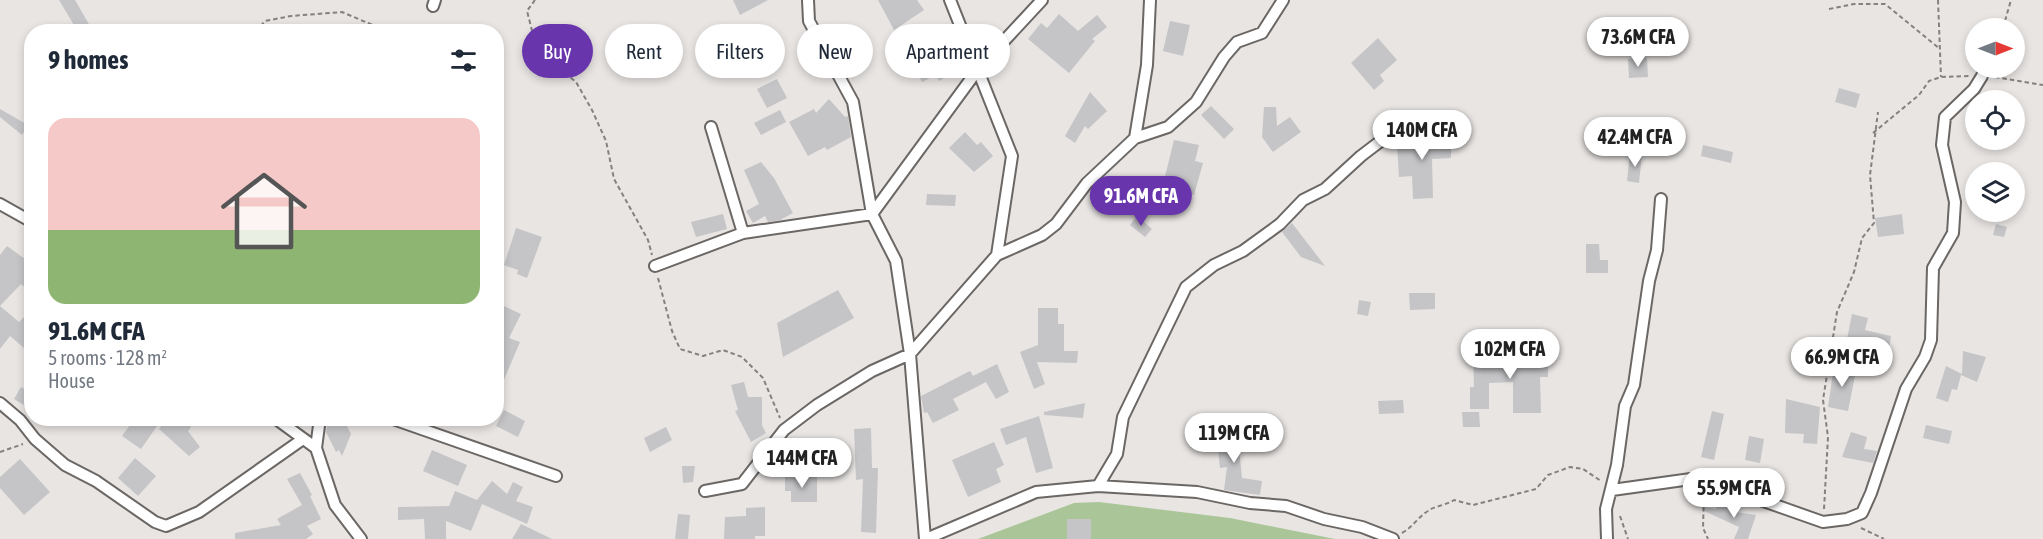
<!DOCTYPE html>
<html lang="en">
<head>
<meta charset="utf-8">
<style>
	:root { --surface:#fff; --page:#f6f6f7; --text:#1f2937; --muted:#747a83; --line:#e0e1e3; --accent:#6935ac }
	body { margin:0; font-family:"Asap Condensed",sans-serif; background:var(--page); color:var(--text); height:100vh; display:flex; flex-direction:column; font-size:22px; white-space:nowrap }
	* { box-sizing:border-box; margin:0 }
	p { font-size:20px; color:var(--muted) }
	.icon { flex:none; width:33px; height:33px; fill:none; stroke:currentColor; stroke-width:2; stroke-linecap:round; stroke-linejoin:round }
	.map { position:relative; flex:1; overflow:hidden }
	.drawer { position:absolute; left:24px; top:24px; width:480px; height:402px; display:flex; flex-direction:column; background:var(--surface); border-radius:24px; box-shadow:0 3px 9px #0003 }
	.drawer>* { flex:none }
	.guide { position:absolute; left:522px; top:24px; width:570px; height:54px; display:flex; gap:12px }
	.needle { width:39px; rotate:90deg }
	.controls { position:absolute; left:1965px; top:18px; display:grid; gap:12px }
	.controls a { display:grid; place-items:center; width:60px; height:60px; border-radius:50%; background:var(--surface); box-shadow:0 3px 9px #0003; font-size:30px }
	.price { position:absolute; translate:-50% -51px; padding:0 14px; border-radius:21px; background:#fff; color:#222; font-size:20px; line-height:39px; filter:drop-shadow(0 2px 3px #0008) }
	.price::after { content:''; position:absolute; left:50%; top:36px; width:18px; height:14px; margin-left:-9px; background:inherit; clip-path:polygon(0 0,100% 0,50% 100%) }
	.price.current { background:var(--accent); color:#fff }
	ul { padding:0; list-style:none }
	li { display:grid; align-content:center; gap:12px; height:318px; padding:0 24px }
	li+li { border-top:2px solid var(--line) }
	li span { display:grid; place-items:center; height:186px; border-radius:18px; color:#555 }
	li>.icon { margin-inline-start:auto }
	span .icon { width:108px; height:108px; fill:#fffc; stroke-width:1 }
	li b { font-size:26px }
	h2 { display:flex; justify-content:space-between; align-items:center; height:72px; padding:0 24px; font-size:26px }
	.pill { padding:0 21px; border-radius:27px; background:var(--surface); box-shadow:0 3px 9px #0003; font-size:21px; line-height:54px }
	.pill.current { background:var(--accent); color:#fff }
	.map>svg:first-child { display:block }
	.green { fill:#aac698 }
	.building { fill:#c5c5c8 }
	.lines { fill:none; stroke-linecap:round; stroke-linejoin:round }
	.street-casing { stroke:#6a6765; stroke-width:14 }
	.path { stroke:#848180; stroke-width:2; stroke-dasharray:4.5 3; stroke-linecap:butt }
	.street { stroke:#fff; stroke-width:10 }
</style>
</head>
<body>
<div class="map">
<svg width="2043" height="539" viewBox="0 0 2043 539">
	<rect width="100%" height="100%" fill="#e8e5e3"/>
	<path class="green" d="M1099,502l131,16 105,21h-357l96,-36z"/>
	<path class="building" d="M59,0h16l15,26 -12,6z
		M733,0h35l-28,15z
		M878,0h39l7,10 -30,20z
		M1059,14l19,17 19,-16 10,12 -15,12 3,2 -26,32 -41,-34 13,-16 6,5z
		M1170,21l20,4 -7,31 -20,-5z
		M935,30l12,20 -10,6 21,14 -19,11 -3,-6 -14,7 -17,-32z
		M1378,38l19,22 -17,15 4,6 -10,9 -23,-27z
		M762,42l9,14 -22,14 -8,-18z
		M838,42l15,3 -3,19 -10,-2 -5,-8z
		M1647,58l1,19 -19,1 -1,-19z
		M777,79l10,19 -20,10 -10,-19z
		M1839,88l21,6 -4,14 -21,-6z
		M1090,92l17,19 -19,18 -3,-3 -10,17 -10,-7z
		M829,99l16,18 3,-1 3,21 -24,13 -2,-3 -17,9 -19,-34 25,-13 2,4z
		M1211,106l23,23 -10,10 -23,-24z
		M1264,107h12l1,19 13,-9 11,15 -28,20 -11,-15z
		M0,109l28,16 -6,10 -22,-18z
		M780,110l6,12 -25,13 -7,-12z
		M965,132l12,13 4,-3 12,14 -19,16 -25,-24z
		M1451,135v23l-19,1 1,39 -20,1 -1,-23 -13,1 -2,-33 11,-1v-7z
		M1174,140l25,5 -4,16 8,2 -9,32 -11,-4 -5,14 -33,-9 2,-11 15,4z
		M1703,145l30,7 -2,11 -30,-7z
		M1630,153l12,1 -3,29 -12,-2z
		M761,162l13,16 19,35 -13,7 -12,2 -3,-6 -12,7 -7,-12 13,-7 -15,-34z
		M927,194l29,1 -1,11 -29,-1z
		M723,214l4,15 -31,8 -5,-15z
		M1902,214l2,20 -26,3 -3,-19z
		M1137,216l15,13 -7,8 -15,-12z
		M1292,223l33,43 -24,-9 -19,-25z
		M1996,224l11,3 -3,10 -11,-2z
		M516,228l26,9 -15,41 -10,-4 1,-4 -14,-5z
		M1586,244h13l1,16h8v13h-22z
		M7,246l25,18v30l-11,-10 -21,22 19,16 13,-13v46l-22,-19 -10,13v-94z
		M838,290l16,28 -71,39 -6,-34z
		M1409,293h26v16l-25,1z
		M1359,300l12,2 -3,14 -11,-2z
		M504,306l17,8 -12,24 11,4 -23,54 -1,-75z
		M1038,308h20v16h6v27h14l-1,12 -40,-1 8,22 -11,5 -14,-37 18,-7z
		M1852,314l16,4 -3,12 26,6 -2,12 -42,-9z
		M1963,351l23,6 -9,25 -16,-7 -4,15 -5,-1 -4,13 -12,-4 10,-32 16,8z
		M1473,355h68v4h7v18h-8l1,36h-28v-31l-24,1v26h-19v-22h4z
		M997,364l12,28 -13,7 -10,-17 -33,17 6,11 -26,13 -6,-11 -3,1 -3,-17 49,-25 3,5z
		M1834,366l22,5 -8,40 -20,-4z
		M744,382l4,15h14v28l4,8 -15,9 -16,-31 3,-1 -7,-25z
		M21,387l11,6v17l-18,-11z
		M1786,399l34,8 -3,37 -14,-1 1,-9 -19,-1z
		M1403,400l1,13 -25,1 -1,-13z
		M1085,403l-2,15 -39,-3v-3z
		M504,410l21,11 -7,16 -22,-11z
		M1712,411l12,3 -10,46 -13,-3z
		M1462,412h17l1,15h-17z
		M1039,416l14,52 -17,5 -10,-36 -20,8 -6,-16z
		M135,418h12l10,8 -16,23 -19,-13z
		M167,418h13l11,9 -3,4 12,16 -11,9 -30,-27z
		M329,418h14l8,16 -9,22 -3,-6 -3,2 -10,-20z
		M1926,425l26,6 -3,13 -26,-6z
		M666,427l6,13 -22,12 -6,-14z
		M871,428l1,40h6l-2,65 -15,-1 2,-53 -7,1 -2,-51z
		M1237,429l5,49 20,3 -2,14 -36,-5 3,-23 -7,1 -4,-37z
		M1851,432l16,5 -3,12 13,2 -4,12 -31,-6z
		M1749,436l15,3 -4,24 -15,-3z
		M994,442l10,23 -8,4 5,13 -33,15 -16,-37z
		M432,450l35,15 -9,21 -35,-15z
		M135,458l21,18 -18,20 -20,-18z
		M20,459l30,33 -26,23 -24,-27v-11z
		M682,466h13l-2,16 -10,1z
		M300,473l12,22 -2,1 11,23 -14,7 6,8 -7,5h-71v-6l46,-8 -4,-6 25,-14 -15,-26z
		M785,477h32v25h-26v-11h-6z
		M492,481l15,13 6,-12 10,5 -7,14 17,6 -6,17 -45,-20 -11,27 -25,-10v18h-21l-1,-20 -26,1v-13l51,-1 6,-15 22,9z
		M1719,501l11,6 -1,4 27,4 -8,24h-14l5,-12 -37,-17 1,-3 13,2z
		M765,507v29h-10v3h-31l1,-22 21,-1v-8z
		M678,514l12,1 -2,24h-13z
		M1067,519h24v20h-24z
		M521,524l31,15h-40z"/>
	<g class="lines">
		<g class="street-casing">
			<path id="street" d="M808,0l1,21 44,81 19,112 24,47 14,93 15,185
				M433,6l2,-6
				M711,127l32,106
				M1135,138l33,-11 28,-25 28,-45 13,-15 25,-9 21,-33
				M0,204l32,18
				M997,255l45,-20 14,-11 31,-41 48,-45 12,-73 3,-65
				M655,266l88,-33 129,-19 107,-146 63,-68
				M0,403l20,17 15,19 30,26 31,16 59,41 11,4 33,-14 104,-73
				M275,418l41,30 19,57 26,34
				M390,418l166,58
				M316,448l4,-30
				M1098,486l19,-32 6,-37 63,-130 28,-22 29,-14 37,-27 23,-24 22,-11 36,-33 21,-16
				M1612,490l86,-12 125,44 24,-3 15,-6 9,-20 35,-104 19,-32 6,-17 2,-72 20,-35 2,-31 -13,-57 3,-28 29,-28 8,-13
				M705,491l37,-7 42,-54 33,-25 55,-34 38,-17 87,-99 15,-99 -62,-156
				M926,539l110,-47 62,-6 99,6 53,11 36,3 38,13 38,8 31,12
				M1607,539l-1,-30 11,-44 8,-59 9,-21 15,-104 8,-31 4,-51"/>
		</g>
		<path class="path" d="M535,0l-8,11 10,39 39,32 16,28 14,31 8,38 34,61 4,15
			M1938,0l3,77
			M1829,9l25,-5h31l55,45
			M2003,28l8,-28
			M256,32l9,-11 26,-5 51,-4 47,20
			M1995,77l48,8
			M1873,133l46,-38 10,-14 12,-4 28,-1
			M658,278l14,53 8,18 23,7 20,-6 19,7 21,21 17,40
			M0,452l23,-8
			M1704,492l-1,36 5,11
			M1824,509l4,-72 -5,-37 14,-88 17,-40 8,-34 12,-15 -4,-48 8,-63
			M1620,516l8,23
			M1861,528l23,11
			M1402,533c11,-6 16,-16 26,-22 6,-5 16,-5 26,-11l19,5 63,-16 12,-14 22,-8 13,2 18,12"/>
		<use href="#street" class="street"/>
	</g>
</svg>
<div class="controls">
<a><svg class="needle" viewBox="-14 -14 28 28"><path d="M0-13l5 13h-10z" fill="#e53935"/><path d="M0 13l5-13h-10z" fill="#747a83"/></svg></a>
<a><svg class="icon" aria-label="locate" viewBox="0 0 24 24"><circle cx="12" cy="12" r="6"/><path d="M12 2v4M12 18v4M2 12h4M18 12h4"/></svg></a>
<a><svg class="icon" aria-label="layers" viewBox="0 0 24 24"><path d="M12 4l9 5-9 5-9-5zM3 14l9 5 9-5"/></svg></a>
</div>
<b class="price" style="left:1638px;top:68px">73.6M CFA</b>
<b class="price" style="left:1422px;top:161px">140M CFA</b>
<b class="price" style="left:1635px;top:168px">42.4M CFA</b>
<b class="price current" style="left:1141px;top:227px">91.6M CFA</b>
<b class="price" style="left:1510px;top:380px">102M CFA</b>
<b class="price" style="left:1842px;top:388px">66.9M CFA</b>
<b class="price" style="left:1234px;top:464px">119M CFA</b>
<b class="price" style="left:802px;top:489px">144M CFA</b>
<b class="price" style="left:1734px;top:519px">55.9M CFA</b>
<div class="guide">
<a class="pill current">Buy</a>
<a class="pill">Rent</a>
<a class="pill">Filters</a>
<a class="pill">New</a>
<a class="pill">Apartment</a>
</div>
<section class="drawer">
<h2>9 homes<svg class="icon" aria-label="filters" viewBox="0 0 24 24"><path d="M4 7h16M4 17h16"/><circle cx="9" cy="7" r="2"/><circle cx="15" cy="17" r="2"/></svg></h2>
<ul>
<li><span style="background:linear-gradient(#f6c9c9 60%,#8fb573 0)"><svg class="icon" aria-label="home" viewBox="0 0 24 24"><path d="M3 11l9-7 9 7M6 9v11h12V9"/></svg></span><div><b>91.6M CFA</b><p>5 rooms · 128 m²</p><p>House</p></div></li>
</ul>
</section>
</div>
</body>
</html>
